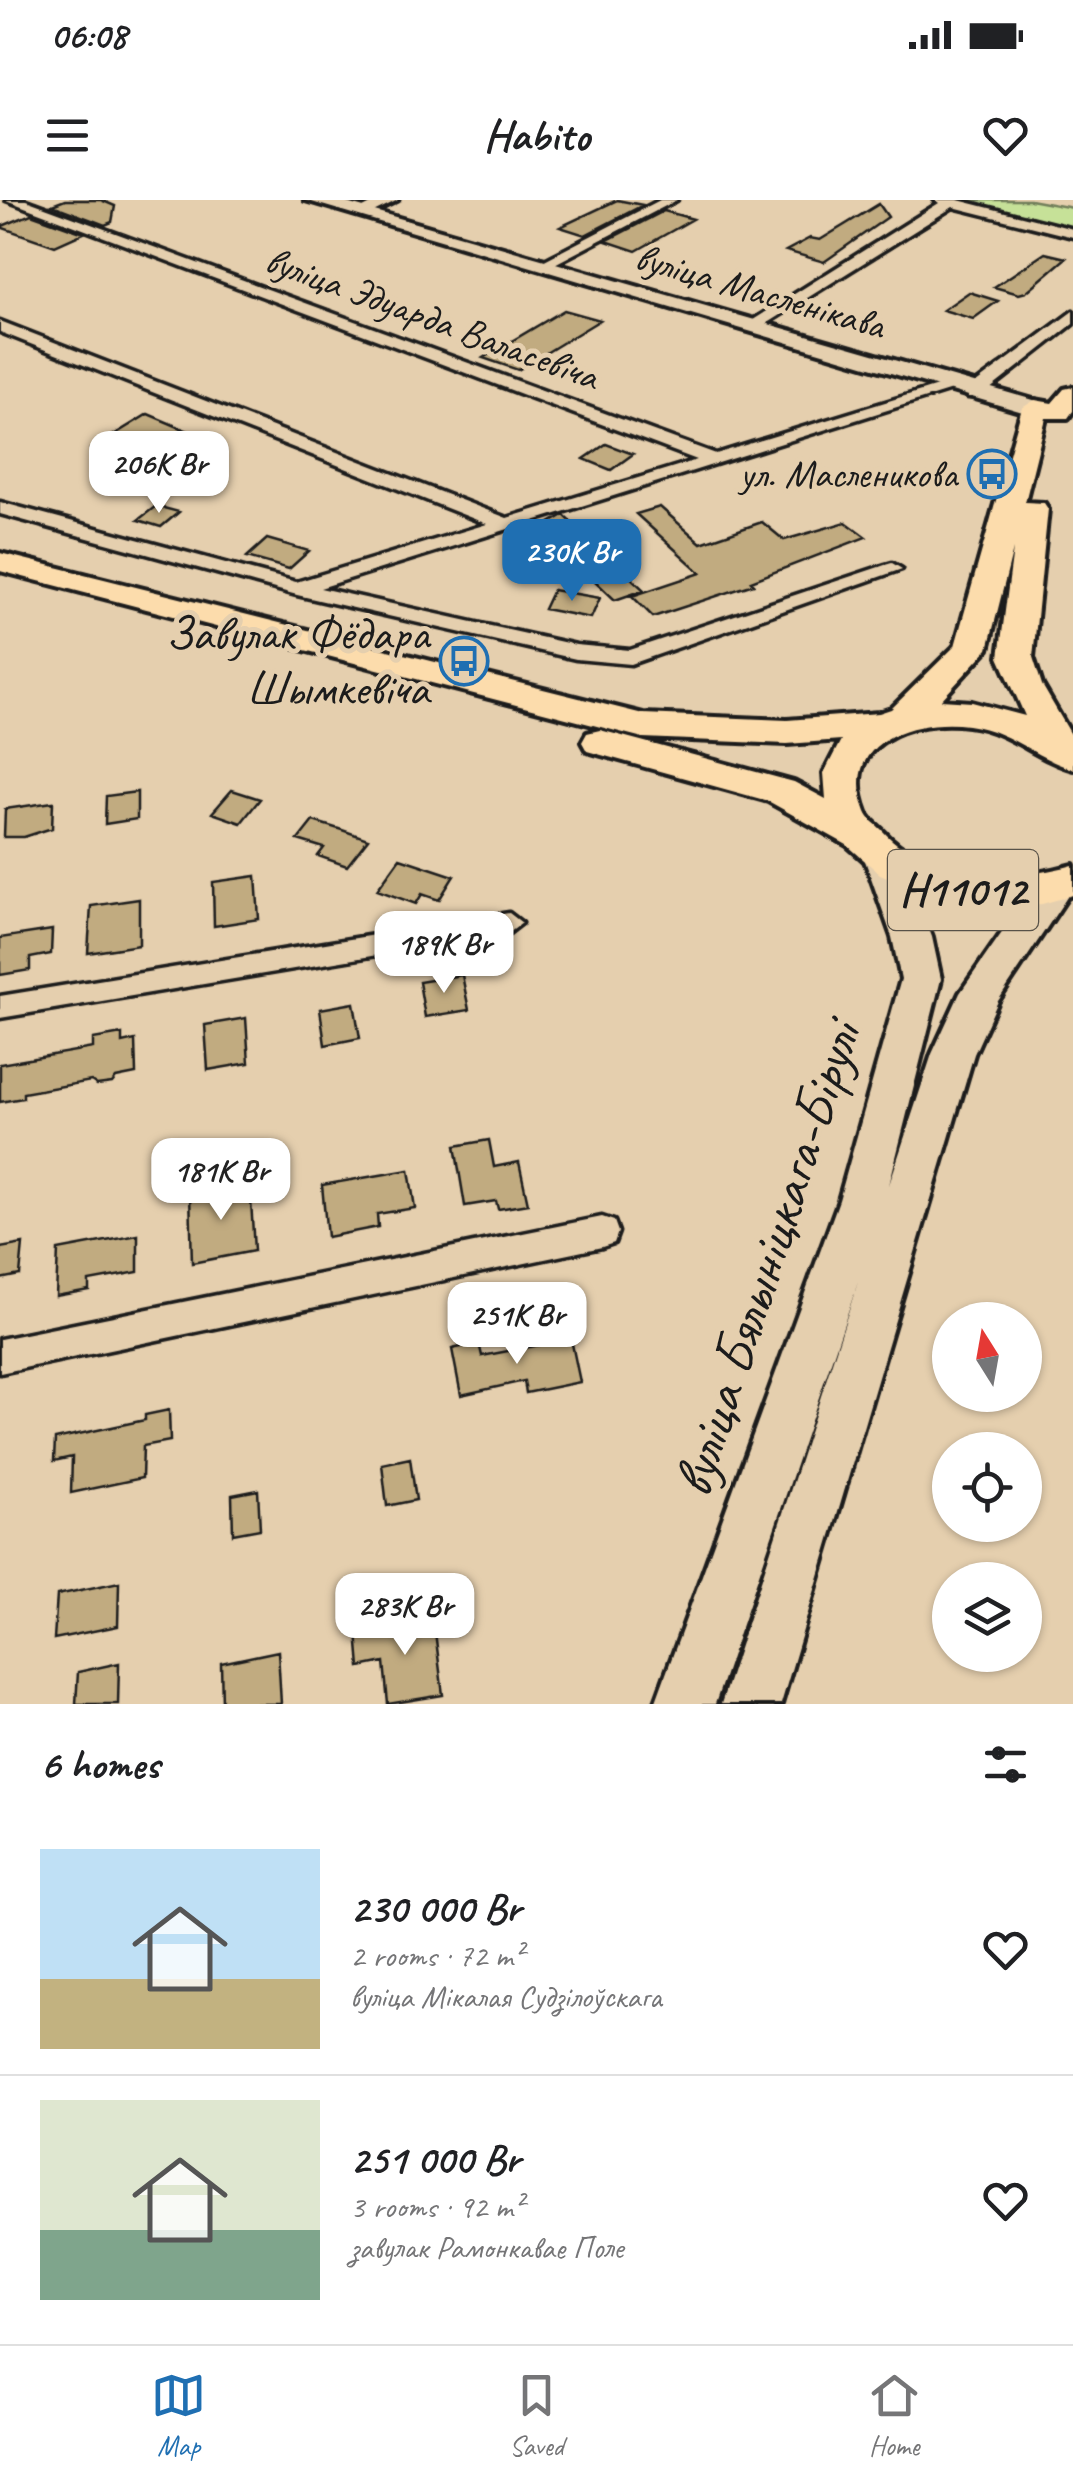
<!DOCTYPE html>
<html lang="en">
<head>
<meta charset="utf-8">
<style>
	:root { --surface:#fff; --page:#f6f6f6; --text:#202124; --muted:#757577; --line:#e0e0e0; --accent:#1f6fb2 }
	body { margin:0; font-family:Caveat,sans-serif; background:var(--page); color:var(--text); height:100vh; display:flex; flex-direction:column; font-size:38px; white-space:nowrap }
	* { box-sizing:border-box; margin:0 }
	p { font-size:32px; color:var(--muted) }
	.icon { flex:none; width:55px; height:55px; fill:none; stroke:currentColor; stroke-width:2; stroke-linecap:round; stroke-linejoin:round }
	.map { position:relative; height:1504px; overflow:hidden }
	.sheet { display:flex; flex-direction:column; background:var(--surface); flex:1 }
	.sheet>* { flex:none }
	.needle { width:65px; rotate:349deg }
	.fabs { position:absolute; left:932px; top:1102px; display:grid; gap:20px }
	.fabs a { display:grid; place-items:center; width:110px; height:110px; border-radius:50%; background:var(--surface); box-shadow:0 2px 8px #0004; font-size:50px }
	.price { position:absolute; translate:-50% -85px; padding:0 22px; border-radius:20px; background:#fff; color:#222; font-size:32px; line-height:65px; filter:drop-shadow(0 2px 5px #0008) }
	.price::after { content:''; position:absolute; left:50%; top:60px; width:30px; height:22px; margin-left:-15px; background:inherit; clip-path:polygon(0 0,100% 0,50% 100%) }
	.price.current { background:var(--accent); color:#fff }
	ul { padding:0; list-style:none }
	li { display:flex; align-items:center; gap:30px; height:250px; padding:0 40px }
	li+li { border-top:2px solid var(--line) }
	li span { display:grid; place-items:center; flex:none; width:280px; height:200px; border-radius:0px; color:#555 }
	li>.icon { margin-inline-start:auto }
	span .icon { width:120px; height:120px; fill:#fffc; stroke-width:1 }
	li b { font-size:42px }
	h2 { display:flex; justify-content:space-between; align-items:center; height:120px; padding:0 40px; font-size:42px }
	.status { display:flex; justify-content:space-between; align-items:center; height:70px; padding:0 50px; background:var(--surface); direction:ltr }
	.status svg { height:28px; fill:currentColor }
	header { display:flex; justify-content:space-between; align-items:center; height:130px; padding:0 40px; background:var(--surface); font-size:45px; font-weight:700 }
	.tab-bar { display:flex; justify-content:space-around; align-items:center; height:140px; border-top:2px solid var(--line); background:var(--surface); font-size:28px; color:var(--muted) }
	.tab-bar a { display:grid; justify-items:center; gap:5px }
	.tab-bar .current { color:var(--accent) }
	.map>svg:first-child { display:block }
	.green { fill:#c6e198; stroke:#717e5a; stroke-width:2.5 }
	.building { fill:#c1ab80; stroke:#1c1c1c; stroke-width:2.5 }
	.lines { fill:none; stroke-linecap:round; stroke-linejoin:round }
	.minor-casing { stroke:#1c1c1c; stroke-width:7 }
	.secondary-casing { stroke:#1c1c1c; stroke-width:8 }
	.primary-casing { stroke:#1c1c1c; stroke-width:8 }
	.minor { fill:#e5cfae; fill-rule:evenodd }
	.secondary { fill:#e5cfae; fill-rule:evenodd }
	.primary { fill:#fcdcac; fill-rule:evenodd }
	.labels { text-anchor:middle; dominant-baseline:central; stroke-width:10; stroke-linejoin:round; paint-order:stroke }
	.far-street-label { font-size:40px; fill:#1c1c1c; stroke:#e5cfae }
	.far-poi-label { font-size:40px; fill:#1c1c1c; stroke:#e5cfae; text-anchor:end }
	.shield { fill:#e5cfae; stroke:#585248; stroke-width:2.5 }
	.shield-label { font-size:45px; font-weight:bold; fill:#1c1c1c }
	.poi-label { font-size:48px; fill:#1c1c1c; stroke:#e5cfae; text-anchor:end }
	.near-street-label { font-size:58px; fill:#1c1c1c; stroke:#e5cfae }
</style>
</head>
<body>
<div class="status"><b>06:08</b><svg viewBox="0 0 49 12"><path d="M0 12V9h3v3zM5 12V6h3v6zM10 12V3h3v9zM15 12V0h3v12zM26 1h20v11H26zM47 4h2v5h-2z"/></svg></div>
<header><svg class="icon" aria-label="menu" viewBox="0 0 24 24"><path d="M4 6h16M4 12h16M4 18h16"/></svg>Habito<svg class="icon" aria-label="heart" viewBox="0 0 24 24"><path d="M12 20l-8-8c-3-5 5-10 8-4 3-6 11-1 8 4z"/></svg></header>
<div class="map">
<svg width="1073" height="1504" viewBox="0 0 1073 1504">
	<rect width="100%" height="100%" fill="#e5cfae"/>
	<filter id="ink" filterUnits="userSpaceOnUse"><feTurbulence type="fractalNoise" baseFrequency=".01" numOctaves="2"/><feDisplacementMap in="SourceGraphic" scale="20" xChannelSelector="R" yChannelSelector="G"/><feConvolveMatrix kernelMatrix="1 2 1 2 8 2 1 2 1" color-interpolation-filters="sRGB"/></filter>
	<g filter="url(#ink)">
		<path class="green" d="M954,0h76l43,8v22z"/>
		<path class="building" d="M65,0h36l14,6 -3,16 -7,3 -53,-20z
			M617,0l26,5 -58,30 -25,-8z
			M879,4l9,13 -64,45 -38,-11 24,-13 10,2z
			M664,11l29,8 -57,32 -30,-10z
			M31,14l53,19 -29,13 -55,-19z
			M1045,53l21,5 -40,34 -7,2 -25,-7z
			M969,92l29,9 -25,18 -30,-9z
			M564,110l36,10 -82,50 -35,-12z
			M148,214l40,17 -57,32 -40,-14z
			M606,244l27,10 -22,16 -27,-11z
			M156,306l23,6 -18,15 -23,-7z
			M660,307l41,36 61,-21 22,18 62,-18 20,15 -115,44 3,3 -101,33 -21,-21 69,-23 -65,-59z
			M564,315l80,75 -29,10 -22,-21 7,-2 -50,-54z
			M267,339l42,12 -20,18 -42,-12z
			M553,390l47,8 -9,20 -47,-9z
			M232,590l28,9 -19,24 -29,-10z
			M137,592v27l-32,5 1,-28z
			M53,602l-1,26 -28,9h-20l1,-28z
			M313,621l29,9 26,9 -21,27 -29,-10 6,-8 -26,-8z
			M400,658l54,18 -15,24 -17,-6 -6,10 -39,-14z
			M256,676l3,43 -45,7 -1,-44z
			M139,699v46l-51,8 3,-47z
			M52,730l-1,24 -21,4v12l-30,5v-37z
			M462,775l7,35 -44,7 -6,-35z
			M354,803l6,35 -35,7 -5,-36z
			M246,818l3,45 -41,7 -3,-45z
			M122,834v9l13,-3 1,34 -20,4 -4,5 -15,2 -6,-4 -68,12v5l-23,4v-38l93,-16v-9z
			M489,940l5,27 25,-5 9,42 -30,5 -2,-8 -31,5 -10,-60z
			M409,970l6,38 -38,6 1,13 -51,10 -5,-52z
			M250,983l4,68 -62,12 -2,-69z
			M138,1035v37l-49,9v9l-33,6 2,-46z
			M23,1044l-3,31 -20,4v-31z
			M571,1139l9,43 -54,11 -2,-12 -63,14 -9,-46 27,-6 3,13z
			M169,1210l1,31 -27,5 -1,32 -71,15 1,-36 -18,4 1,-22 90,-19v-5z
			M410,1258l6,42 -29,6 -5,-42z
			M258,1290l2,39 -27,5 -1,-39z
			M119,1382l-1,44 -64,13 3,-44z
			M433,1416l10,79 -55,9 -4,-42 -24,5 -3,-35z
			M278,1451l3,53h-59l-1,-41z
			M119,1463l-1,41h-42l2,-32z"/>
		<g class="lines">
			<g class="minor-casing">
				<path id="minor" d="M6,0h20l690,254 231,-71 14,4 -641,201 256,57 54,5 255,-85 7,-2 10,6 -271,95 -55,-5 -279,-64 -297,-81v-12l296,80 191,-58 -487,-192v-11l507,197 190,-58z
					M379,0h19l-33,16 -12,-3z
					M660,0h17l-132,69 -12,-3z
					M935,0h23l115,29v8l-120,-30 -197,123 -14,-3 197,-124z
					M1073,111v13l-93,73h-12v-8z
					M509,713l13,10 -13,10 -509,85v-22z
					M602,1017l12,4 4,11 -4,11 -12,4 -602,126v-34z"/>
			</g>
			<g class="secondary-casing">
				<path id="secondary" d="M305,0h31l708,203 4,5 -13,8 -9,-3z
					M881,638l13,4 6,10 32,85 9,42 -52,206 43,-131 28,-61 80,-115 14,-4 14,4 5,10 -75,113 -24,53 -193,650h-60l137,-422 -143,422h-60l184,-504 62,-221 -9,-42 -30,-85 6,-10z"/>
			</g>
			<g class="primary-casing">
				<path id="primary" d="M1073,187v24l-5,7h-22l-21,84 19,1 4,6 -15,148 9,28 31,53v31c-37,-10 -64,-39 -105,-44 -54,-7 -130,16 -102,87 3,8 10,12 15,17 47,53 128,54 192,36v30l-31,9 -36,3 -77,-13 -49,-20 -33,-29 -79,-44 -181,-50 -5,-9 5,-9 13,-3 194,52 32,17 -2,-26 17,-33 -54,4 -144,-6 -643,-167v-18l643,161 144,6 92,-7 12,-4 64,-63 67,-238 13,-8 17,3 12,-14zM1013,349l-14,108 26,59 -53,-14 -31,-2 47,-51z"/>
			</g>
			<use href="#minor" class="minor"/>
			<use href="#secondary" class="secondary"/>
			<use href="#primary" class="primary"/>
		</g>
	</g>
	<defs>
		<g id="bus-ring" transform="scale(2.5)"><circle r="9.5" fill="#e5cfae" stroke="#1f6fb2" stroke-width="1.5"/><path d="M-5-6H5V4H4V6H2V4H-2V6H-4V4H-5ZM-3.5-4V0h7V-4ZM-3.5 1.2v1.5H-2V1.2ZM2 1.2v1.5H3.5V1.2Z" fill="#1f6fb2"/></g>
	</defs>
	<g fill-rule="evenodd">
		<use href="#bus-ring" x="992" y="274"/>
		<use href="#bus-ring" x="464" y="461"/>
	</g>
	<g class="labels">
		<g class="far-street-label">
			<text transform="translate(760 91) rotate(16)">вуліца Масленікава</text>
			<text transform="translate(432 118) rotate(20)">вуліца Эдуарда Валасевіча</text>
		</g>
		<g class="far-poi-label">
			<text x="957" y="274">ул. Масленикова</text>
		</g>
		<rect class="shield" x="888" y="650" width="150" height="80" rx="8"/>
		<g class="shield-label">
			<text x="963" y="690">Н11012</text>
		</g>
		<g class="poi-label">
			<text x="429" y="433">Завулак Фёдара<tspan x="429" dy="55">Шымкевіча</tspan></text>
		</g>
		<g class="near-street-label">
			<text transform="translate(766 1059) rotate(-72)">вуліца Бялыніцкага-Бірулі</text>
		</g>
	</g>
</svg>
<div class="fabs">
<a><svg class="needle" viewBox="-14 -14 28 28"><path d="M0-13l5 13h-10z" fill="#e53935"/><path d="M0 13l5-13h-10z" fill="#757577"/></svg></a>
<a><svg class="icon" aria-label="locate" viewBox="0 0 24 24"><circle cx="12" cy="12" r="6"/><path d="M12 2v4M12 18v4M2 12h4M18 12h4"/></svg></a>
<a><svg class="icon" aria-label="layers" viewBox="0 0 24 24"><path d="M12 4l9 5-9 5-9-5zM3 14l9 5 9-5"/></svg></a>
</div>
<b class="price" style="left:159px;top:316px">206K Br</b>
<b class="price current" style="left:572px;top:404px">230K Br</b>
<b class="price" style="left:444px;top:796px">189K Br</b>
<b class="price" style="left:221px;top:1023px">181K Br</b>
<b class="price" style="left:517px;top:1167px">251K Br</b>
<b class="price" style="left:405px;top:1458px">283K Br</b>
</div>
<section class="sheet">
<h2>6 homes<svg class="icon" aria-label="filters" viewBox="0 0 24 24"><path d="M4 7h16M4 17h16"/><circle cx="9" cy="7" r="2"/><circle cx="15" cy="17" r="2"/></svg></h2>
<ul>
<li><span style="background:linear-gradient(#bfe0f5 65%,#c2b280 0)"><svg class="icon" aria-label="home" viewBox="0 0 24 24"><path d="M3 11l9-7 9 7M6 9v11h12V9"/></svg></span><div><b>230 000 Br</b><p>2 rooms · 72 m²</p><p>вуліца Мікалая Судзілоўскага</p></div><svg class="icon" aria-label="heart" viewBox="0 0 24 24"><path d="M12 20l-8-8c-3-5 5-10 8-4 3-6 11-1 8 4z"/></svg></li>
<li><span style="background:linear-gradient(#dfe7d0 65%,#7fa58c 0)"><svg class="icon" aria-label="home" viewBox="0 0 24 24"><path d="M3 11l9-7 9 7M6 9v11h12V9"/></svg></span><div><b>251 000 Br</b><p>3 rooms · 92 m²</p><p>завулак Рамонкавае Поле</p></div><svg class="icon" aria-label="heart" viewBox="0 0 24 24"><path d="M12 20l-8-8c-3-5 5-10 8-4 3-6 11-1 8 4z"/></svg></li>
</ul>
</section>
<nav class="tab-bar">
<a class="current"><svg class="icon" aria-label="map" viewBox="0 0 24 24"><path d="M3 6l6-2 6 2 6-2v14l-6 2-6-2-6 2zM9 4v14M15 6v14"/></svg>Map</a>
<a><svg class="icon" aria-label="saved" viewBox="0 0 24 24"><path d="M7 4h10v16l-5-4-5 4z"/></svg>Saved</a>
<a><svg class="icon" aria-label="home" viewBox="0 0 24 24"><path d="M3 11l9-7 9 7M6 9v11h12V9"/></svg>Home</a>
</nav>
</body>
</html>
